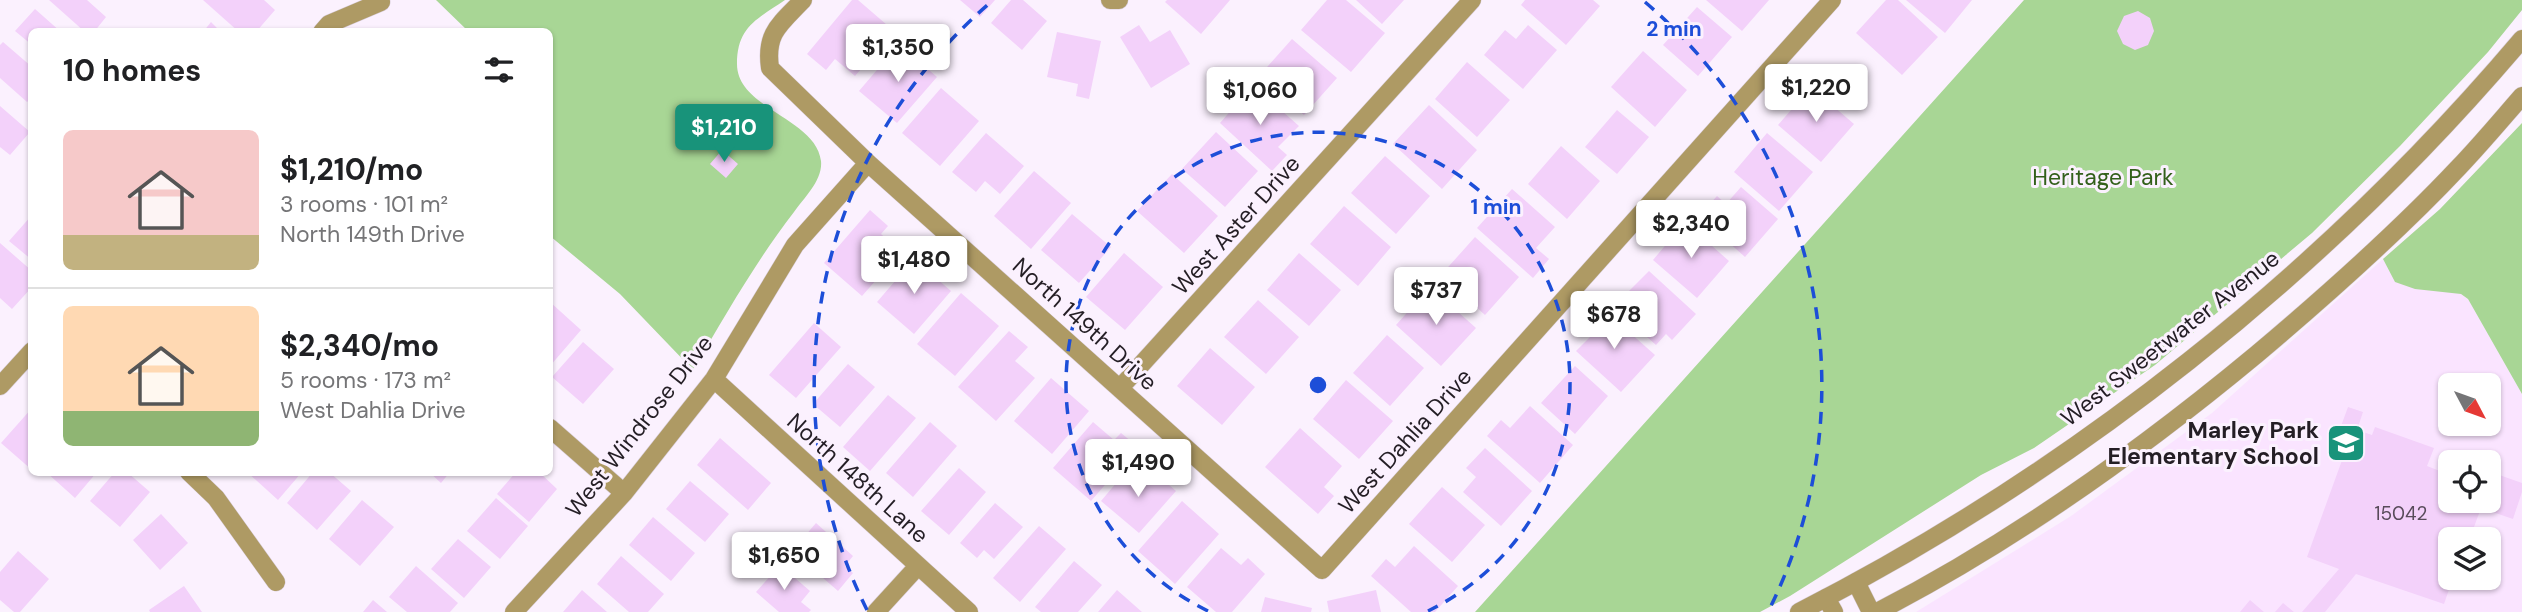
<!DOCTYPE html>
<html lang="en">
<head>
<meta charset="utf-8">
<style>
	:root { --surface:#fff; --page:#f2f2f2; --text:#202124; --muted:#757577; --line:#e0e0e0; --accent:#18937a }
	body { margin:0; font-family:"DM Sans",sans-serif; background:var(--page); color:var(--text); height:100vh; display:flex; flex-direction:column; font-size:26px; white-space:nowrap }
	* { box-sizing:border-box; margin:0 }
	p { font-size:23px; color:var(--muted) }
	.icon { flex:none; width:38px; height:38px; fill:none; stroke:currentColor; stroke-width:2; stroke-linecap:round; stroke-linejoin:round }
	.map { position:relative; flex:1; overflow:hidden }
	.side { position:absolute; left:28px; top:28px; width:525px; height:448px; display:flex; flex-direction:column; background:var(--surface); border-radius:10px; box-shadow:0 2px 5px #0004 }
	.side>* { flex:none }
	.needle { width:46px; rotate:131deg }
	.tools { position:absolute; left:2438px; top:373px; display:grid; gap:14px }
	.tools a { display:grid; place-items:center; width:63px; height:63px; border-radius:10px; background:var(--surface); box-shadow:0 2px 5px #0004; font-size:35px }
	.price { position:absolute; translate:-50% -60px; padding:0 16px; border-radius:7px; background:#fff; color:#222; font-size:23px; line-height:46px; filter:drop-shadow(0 2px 4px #0008) }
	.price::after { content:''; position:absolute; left:50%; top:42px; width:21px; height:16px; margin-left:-10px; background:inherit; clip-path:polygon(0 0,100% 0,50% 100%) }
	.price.current { background:var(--accent); color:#fff }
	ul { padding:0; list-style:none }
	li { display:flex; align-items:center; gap:21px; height:175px; padding:0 35px }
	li+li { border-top:2px solid var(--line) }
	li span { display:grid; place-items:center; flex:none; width:196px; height:140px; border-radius:10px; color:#555 }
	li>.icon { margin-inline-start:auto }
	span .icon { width:84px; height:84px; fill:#fffc; stroke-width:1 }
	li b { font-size:30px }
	h2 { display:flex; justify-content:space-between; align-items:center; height:84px; padding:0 35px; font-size:30px }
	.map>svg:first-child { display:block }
	.built { fill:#fae4ff; fill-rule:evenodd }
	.green { fill:#a8d695 }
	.building { fill:#f3d1fa }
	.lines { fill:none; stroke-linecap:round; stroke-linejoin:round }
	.minor-casing { stroke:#d9cfdb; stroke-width:19 }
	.tertiary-casing { stroke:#d9cfdb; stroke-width:19 }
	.minor { stroke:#ae9a64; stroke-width:18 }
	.tertiary { stroke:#ae9a64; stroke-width:18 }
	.ring { fill:none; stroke:#1d4ed8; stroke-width:3.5; stroke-dasharray:12 9 }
	.labels { text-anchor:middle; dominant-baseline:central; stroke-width:6; stroke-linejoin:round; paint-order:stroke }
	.number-label { font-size:19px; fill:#584b5a }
	.park-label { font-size:23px; fill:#33601b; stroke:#fbf1fe }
	.street-label { font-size:23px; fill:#241e25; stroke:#fbf1fe }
	.poi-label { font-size:23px; font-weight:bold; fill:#241e25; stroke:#fbf1fe; text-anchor:end }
	.centre { fill:#1d4ed8; stroke:#fbf1fe; stroke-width:3.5 }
	.ring-label { font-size:21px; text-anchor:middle; font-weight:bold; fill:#1d4ed8; stroke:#fbf1fe; stroke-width:6; stroke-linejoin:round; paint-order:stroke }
</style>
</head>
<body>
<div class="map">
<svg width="2522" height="612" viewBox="0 0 2522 612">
	<rect width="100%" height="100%" fill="#fbf1fe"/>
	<path class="built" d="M2383,259l12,23 66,12 7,5 54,95v218h-606l155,-96 141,-103zM2450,385h38v39h-38zM2450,462h38v38h-38zM2450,539h38v39h-38z"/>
	<path class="green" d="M436,0h349c-28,19 -48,27 -48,64 0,45 79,54 84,97 2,19 -17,37 -27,51 -38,49 -69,104 -101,158l-73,-76 -70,-58v-204l-82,-1z
		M2024,0h498v10l-34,42 -88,94 -88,87 -157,132 -121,83 -53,27 -191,121 -30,16h-285z
		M2522,123v271l-54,-95 -7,-5 -46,-5 -20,-7 -12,-23 57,-50z"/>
	<path class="building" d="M49,0h38l19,17 -12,15h-9z
		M203,0h61l11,10 -19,22h-17z
		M852,0h6l36,31 -39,45 -20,-17 -9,11 -19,-16z
		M960,0h35l-15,17z
		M1011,0h12l24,21 -25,29 -31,-27z
		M1167,0h63l-29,34 -36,-32z
		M1327,0h19l39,33 -34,39 -50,-42z
		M1356,0h48l-22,24z
		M1525,0h68l7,6 -34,39 -45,-40z
		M1706,0h63l-27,31z
		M1886,0h12l40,37 -36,38 -46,-42z
		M1906,0h66l-27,33z
		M1697,7l35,30 -34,39 -35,-31z
		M35,9l26,23h-29v13l-17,-14z
		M2138,11l12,7 4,13 -6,14 -13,5 -12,-6 -6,-13 7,-15z
		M211,22l10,10h-18z
		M1139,25l11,17 20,-12 20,34 -39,24 -31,-51z
		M1528,25l29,25 -34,39 -39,-34 21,-25 11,9z
		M1057,32l44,9 -12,58 -13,-3 2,-12 -31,-7z
		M1292,39l45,39 -33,37 -45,-39z
		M3,42l29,25v31l-5,4 -27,-24v-33z
		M899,44l38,33 -40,46 -38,-32z
		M1643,51l44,39 -32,37 -44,-40z
		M1467,62l43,38 -33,37 -42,-38z
		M1253,85l46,41 -21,21 9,8 -15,16 -52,-48z
		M1811,87l43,37 -33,38 -43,-37z
		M941,88l38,33 -39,45 -38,-33z
		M1429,105l48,45 -35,39 -49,-45z
		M0,106l30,26 -20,23 -10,-8z
		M1617,110l32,27 -32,37 -32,-27z
		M1216,132l42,39 -33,36 -43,-38z
		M986,133l38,33 -24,28 -15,-13 -9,11 -24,-20z
		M1767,133l46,39 -34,39 -45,-39z
		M1561,146l39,35 -33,38 -39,-35z
		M722,150l16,14 -12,14 -16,-14z
		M1385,156l45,40 -34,38 -45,-41z
		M1034,171l37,32 -40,46 -37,-33z
		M1172,174l46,42 -34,37 -47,-42z
		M1741,187l37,32 -33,38 -46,-41 18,-20 9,8z
		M1512,189l43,38 -19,21 13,11 -16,19 -56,-50z
		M1344,206l47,41 -33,39 -48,-42z
		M870,210l18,16 -7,8 20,18 -39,44 -38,-33z
		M1072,214l39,33 -32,36 -38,-33z
		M32,215v45l-23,-19z
		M1685,222l44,39 -32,37 -44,-38z
		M1475,237l44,40 -34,38 -44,-40z
		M0,243l32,28v16l-20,22 -12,-11z
		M1124,253l39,34 -38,43 -39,-33z
		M1299,253l42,37 -32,36 -42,-36z
		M914,259l37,32 -37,43 -37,-32z
		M1649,271l47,43 -24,26 -6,-6 -10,11 -43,-38z
		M1430,287l46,41 -35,38 -45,-41z
		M961,293l38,33 -44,50 -38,-32z
		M1258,300l41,37 -33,37 -42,-37z
		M550,302l31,28 -31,36z
		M1601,307l54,48 -34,37 -45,-41 20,-20 -9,-8z
		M814,323l27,24 -45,51 -27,-23z
		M1009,331l19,16 -13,14 20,17 -39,43 -38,-34z
		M1387,335l37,33 -34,38 -37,-33z
		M583,342l31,27 -31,35 -31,-27z
		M1210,348l45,39 -33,38 -45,-39z
		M848,364l27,23 -35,40 -27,-23z
		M1575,366l33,30 -33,38 -34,-31z
		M1051,378l38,33 -37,43 -38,-33z
		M1346,380l47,41 -34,38 -46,-40z
		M888,395l28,23 -46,53 -27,-24z
		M1530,406l43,39 -33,38 -53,-47 14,-16 9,8z
		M2348,407l15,5 -6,18 15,5 3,-8 59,21 -7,18 23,9v25h38v-29l34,12v9l-9,27 -32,-11 -7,19 17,6 -2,6h-39v39h3l-9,26 -88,-30 -31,38h-23l37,-43 -32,-12 38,-105 -12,-4z
		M32,408v62l-31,-27z
		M930,422l27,24 -44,51 -27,-24z
		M1093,422l21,18 7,-7 17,14 -47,54 -38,-33z
		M1300,428l42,38 -18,21 10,9 -16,18 -53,-47z
		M720,438l51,45 -23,27 -51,-45z
		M1485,448l47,43 -31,35 -38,-34 13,-15 -10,-9z
		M959,468l27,24 -37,43 -28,-24z
		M1128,469l15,13 10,-11 23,20 -37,42 -38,-32z
		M46,472h51l-22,26z
		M115,472h12l23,20 -30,35 -30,-26z
		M247,472h55l-24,28z
		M313,472h16l22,19 -34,39 -30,-27z
		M429,472h21l-9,11z
		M516,472h23l18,17 -28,33 -32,-28z
		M690,481l39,33 -24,28 -39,-33z
		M1442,487l43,38 -33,37 -43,-38z
		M496,498l32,28 -28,33 -33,-28z
		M362,500l32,27 -34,39 -31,-27z
		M1182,501l37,33 -44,50 -37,-33z
		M995,503l28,24 -29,32 -10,-9 -7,8 -17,-15z
		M161,514l27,29 -28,27 -27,-30z
		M653,517l42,36 -24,28 -42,-36z
		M816,523l37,33 -8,10 8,7 -15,18 -46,-40z
		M1039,526l27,23 -46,53 -27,-24z
		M458,539l33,28 -27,31 -33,-29z
		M1414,546l44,40 -23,26h-24l-40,-36 15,-17 9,8z
		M1221,548l20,17 7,-7 17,16 -33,38h-16l-29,-25z
		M18,551l31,28 -29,33h-6l-14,-12v-28z
		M621,556l43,38 -16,18h-19l-32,-28z
		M1074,561l28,24 -24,27h-37l-6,-5z
		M780,565l30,26 -9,11 10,8 -2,2h-30l-23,-20z
		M416,566l42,37 -8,9h-43l-18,-15z
		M184,586l18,26h-52l-1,-2z
		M582,590l25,22h-44z
		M1117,590l25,22h-44z
		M1376,590l5,22h-52l-2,-11z
		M1265,597l47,11 -1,4h-50z
		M373,600l14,12h-24z
		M2250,600l14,12h-24z
		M2283,603l11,9h-19z"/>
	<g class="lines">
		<g class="minor-casing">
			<path id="minor" d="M803,0c-23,24 -38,33 -33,68l98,95 454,407 510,-570
				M1110,0h9
				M322,32l7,-8 52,-22
				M714,379l255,233
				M0,386l32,-35
				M1120,388l352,-388
				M550,428l74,65
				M189,472l27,26 60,84
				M1856,582l15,30
				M1826,598l8,14
				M514,612l110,-119 90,-114 81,-134 73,-82
				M876,612l42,-46"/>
		</g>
		<g class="tertiary-casing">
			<path id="tertiary" d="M1799,612c274,-140 524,-338 723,-573
				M1877,612c136,-70 262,-160 380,-258 70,-59 139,-120 202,-187 22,-23 42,-47 63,-71"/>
		</g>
		<use href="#minor" class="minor"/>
		<use href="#tertiary" class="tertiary"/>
	</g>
	<g class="ring">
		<path d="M1208 611A252 252 0 1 1 1428 611"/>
		<path d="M867 610A504 504 0 0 1 991 2M1645 2A504 504 0 0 1 1769 610"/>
	</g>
	<defs>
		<g id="school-square" transform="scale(2.0125)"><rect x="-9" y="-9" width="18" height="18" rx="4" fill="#18937a" stroke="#fbf1fe"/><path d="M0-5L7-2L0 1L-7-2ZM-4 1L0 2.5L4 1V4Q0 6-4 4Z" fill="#fff"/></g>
	</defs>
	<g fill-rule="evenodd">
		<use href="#school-square" x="2346" y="443"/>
	</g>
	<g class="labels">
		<g class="number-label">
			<text x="2401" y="513">15042</text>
		</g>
		<g class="park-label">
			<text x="2103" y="177">Heritage Park</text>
		</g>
		<g class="street-label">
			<text transform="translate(1236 225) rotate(-48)">West Aster Drive</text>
			<text transform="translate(1085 324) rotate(42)">North 149th Drive</text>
			<text transform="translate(2170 338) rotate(-38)">West Sweetwater Avenue</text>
			<text transform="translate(639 426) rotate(-52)">West Windrose Drive</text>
			<text transform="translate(1405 441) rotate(-48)">West Dahlia Drive</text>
			<text transform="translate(858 478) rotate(42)">North 148th Lane</text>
		</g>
		<g class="poi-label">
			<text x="2319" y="430">Marley Park<tspan x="2319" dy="26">Elementary School</tspan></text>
		</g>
	</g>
	<circle cx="1318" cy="385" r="10" class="centre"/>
	<g class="ring-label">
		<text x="1674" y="36">2 min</text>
		<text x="1496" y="214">1 min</text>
	</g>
</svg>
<div class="tools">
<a><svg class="needle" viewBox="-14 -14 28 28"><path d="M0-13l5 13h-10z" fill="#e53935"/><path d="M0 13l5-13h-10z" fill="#757577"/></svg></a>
<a><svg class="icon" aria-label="locate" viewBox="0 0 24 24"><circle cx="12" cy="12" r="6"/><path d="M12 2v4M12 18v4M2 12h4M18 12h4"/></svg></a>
<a><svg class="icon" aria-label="layers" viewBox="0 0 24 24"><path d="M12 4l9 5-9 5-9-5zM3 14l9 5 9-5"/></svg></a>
</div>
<b class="price" style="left:898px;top:84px">$1,350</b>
<b class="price" style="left:1816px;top:124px">$1,220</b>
<b class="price" style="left:1260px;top:127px">$1,060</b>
<b class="price current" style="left:724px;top:164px">$1,210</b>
<b class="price" style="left:1691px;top:260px">$2,340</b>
<b class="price" style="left:914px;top:296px">$1,480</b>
<b class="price" style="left:1436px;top:327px">$737</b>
<b class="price" style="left:1614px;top:351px">$678</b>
<b class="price" style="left:1138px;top:499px">$1,490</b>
<b class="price" style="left:784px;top:592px">$1,650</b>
<section class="side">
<h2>10 homes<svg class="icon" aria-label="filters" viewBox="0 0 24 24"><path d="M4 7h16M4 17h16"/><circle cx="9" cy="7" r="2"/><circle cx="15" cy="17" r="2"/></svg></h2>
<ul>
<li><span style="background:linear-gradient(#f6c9c9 75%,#c2b280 0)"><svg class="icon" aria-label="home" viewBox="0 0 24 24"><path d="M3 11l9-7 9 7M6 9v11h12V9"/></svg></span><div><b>$1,210/mo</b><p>3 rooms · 101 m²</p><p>North 149th Drive</p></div></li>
<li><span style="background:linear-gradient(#ffd9b3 75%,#8fb573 0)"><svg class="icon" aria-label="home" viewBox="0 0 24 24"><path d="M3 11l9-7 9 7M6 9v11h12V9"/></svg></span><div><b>$2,340/mo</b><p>5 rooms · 173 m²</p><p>West Dahlia Drive</p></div></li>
</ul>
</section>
</div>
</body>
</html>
